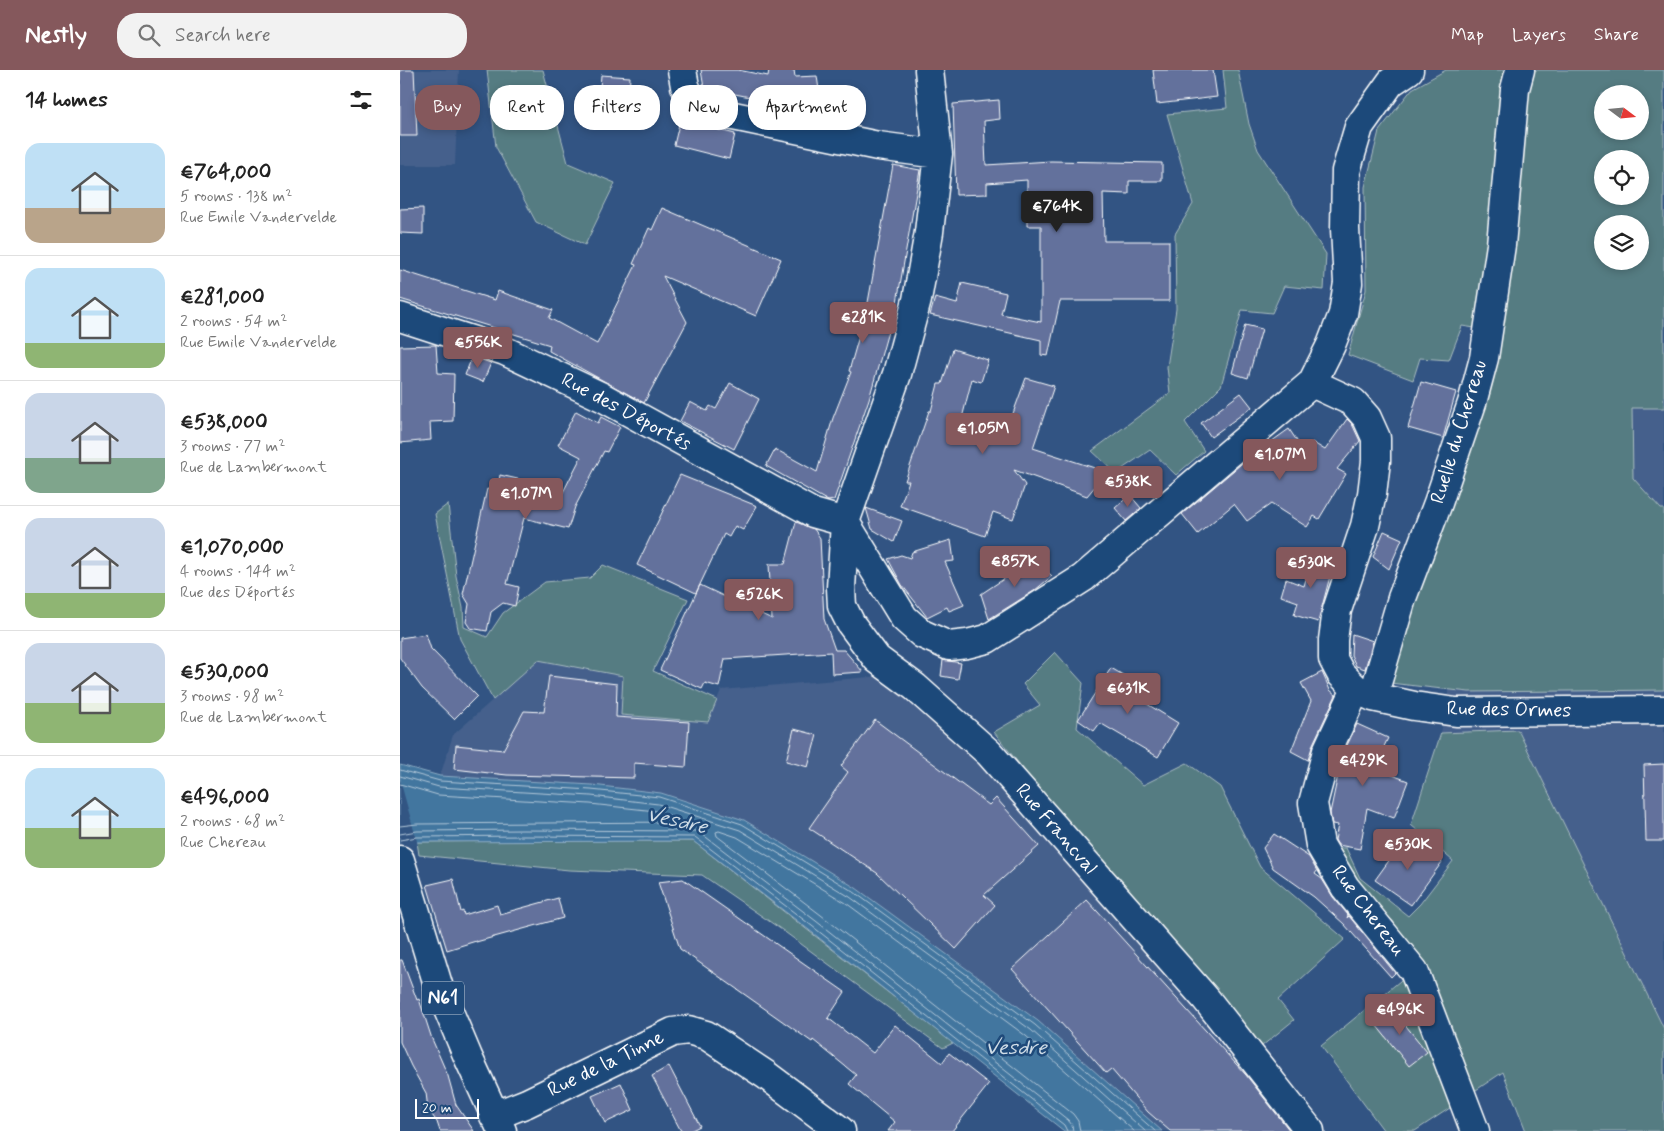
<!DOCTYPE html>
<html lang="en">
<head>
<meta charset="utf-8">
<style>
	:root { --surface:#fff; --page:#f2f2f2; --text:#222; --muted:#767676; --line:#e0e0e0; --accent:#85585c }
	body { margin:0; font-family:Mynerve,sans-serif; background:var(--page); color:var(--text); height:100vh; display:flex; flex-direction:column; font-size:19px; white-space:nowrap }
	* { box-sizing:border-box; margin:0 }
	p { font-size:16px; color:var(--muted) }
	.icon { flex:none; width:28px; height:28px; fill:none; stroke:currentColor; stroke-width:2; stroke-linecap:round; stroke-linejoin:round }
	.map { position:relative; flex:1; overflow:hidden }
	.drawer { display:flex; flex-direction:column; background:var(--surface); width:400px }
	.drawer>* { flex:none }
	.hud { position:absolute; left:15px; top:15px; width:475px; height:45px; display:flex; gap:10px }
	.needle { width:32px; rotate:106deg }
	.tools { position:absolute; left:1194px; top:15px; display:grid; gap:10px }
	.tools a { display:grid; place-items:center; width:55px; height:55px; border-radius:50%; background:var(--surface); box-shadow:0 2px 8px #0003; font-size:25px }
	.scale { position:absolute; left:15px; bottom:12px; width:64px; box-sizing:border-box; padding-left:5px; border:2px solid #fff; border-top:0; font-size:14px; line-height:18px; white-space:nowrap; color:#fff; -webkit-text-stroke:4px #1f4a7a; paint-order:stroke }
	.price { position:absolute; translate:-50% -42px; padding:0 11px; border-radius:5px; background:var(--accent); color:#fff; font-size:16px; line-height:32px; filter:drop-shadow(0 1px 2px #0008) }
	.price::after { content:''; position:absolute; left:50%; top:30px; width:15px; height:11px; margin-left:-8px; background:inherit; clip-path:polygon(0 0,100% 0,50% 100%) }
	.price.selected { background:#222; color:#fff }
	ul { padding:0; list-style:none }
	li { display:flex; align-items:center; gap:15px; height:125px; padding:0 25px }
	li+li { border-top:1px solid var(--line) }
	li span { display:grid; place-items:center; flex:none; width:140px; height:100px; border-radius:15px; color:#555 }
	li>.icon { margin-inline-start:auto }
	span .icon { width:60px; height:60px; fill:#fffc; stroke-width:1 }
	li b { font-size:21px }
	h2 { display:flex; justify-content:space-between; align-items:center; height:60px; padding:0 25px; font-size:21px }
	.chip { padding:0 18px; border-radius:20px; background:var(--surface); box-shadow:0 2px 8px #0003; font-size:18px; line-height:45px }
	.chip.selected { background:var(--accent); color:#fff }
	header { display:flex; align-items:center; gap:30px; box-sizing:border-box; height:70px; padding:0 25px; background:var(--accent); color:#fff }
	header strong { font-size:24px }
	nav { display:flex; gap:28px; margin-inline-start:auto; font-size:18px }
	.search { width:350px; height:45px; background:var(--page); display:flex; align-items:center; gap:12px; box-sizing:border-box; padding:0 18px; border-radius:20px; color:var(--muted); font-size:19px }
	main { display:flex; flex:1; min-height:0 }
	.map>svg:first-child { display:block }
	.built { fill:#45608c; fill-rule:evenodd }
	.green { fill:#547b82; stroke:#aabdc0; fill-rule:evenodd }
	.water { fill:#42769f; stroke:#8eadc5 }
	.pier { fill:#325483 }
	.lines { fill:none; stroke-linecap:round; stroke-linejoin:round }
	.shore { stroke:#b3c8d9; stroke-width:1 }
	.building { fill:#63719c; stroke:#fff }
	.minor-casing { stroke:#fff; stroke-width:31 }
	.major-casing { stroke:#fff; stroke-width:31 }
	.minor { stroke:#1f4a7a; stroke-width:28 }
	.major { stroke:#1f4a7a; stroke-width:28 }
	.labels { text-anchor:middle; dominant-baseline:central; stroke-width:5; stroke-linejoin:round; paint-order:stroke }
	.shield { fill:#1f4a7a; stroke:#bcc9d7; stroke-width:1 }
	.shield-label { font-size:19px; font-weight:bold; fill:#fff }
	.street-label { font-size:20px; fill:#fff; stroke:#1f4a7a }
	.water-label { font-size:21px; font-style:italic; fill:#d0dde7; stroke:#1f4a7a }
</style>
</head>
<body>
<header>
<strong>Nestly</strong>
<div class="search"><svg class="icon" aria-label="search" viewBox="0 0 24 24"><circle cx="10" cy="10" r="6"/><path d="M15 15l6 6"/></svg>Search here</div>
<nav><a>Map</a><a>Layers</a><a>Share</a></nav>
</header>
<main>
<section class="drawer">
<h2>14 homes<svg class="icon" aria-label="filters" viewBox="0 0 24 24"><path d="M4 7h16M4 17h16"/><circle cx="9" cy="7" r="2"/><circle cx="15" cy="17" r="2"/></svg></h2>
<ul>
<li><span style="background:linear-gradient(#bfe0f5 65%,#b9a48a 0)"><svg class="icon" aria-label="home" viewBox="0 0 24 24"><path d="M3 11l9-7 9 7M6 9v11h12V9"/></svg></span><div><b>€764,000</b><p>5 rooms · 138 m²</p><p>Rue Emile Vandervelde</p></div></li>
<li><span style="background:linear-gradient(#bfe0f5 75%,#8fb573 0)"><svg class="icon" aria-label="home" viewBox="0 0 24 24"><path d="M3 11l9-7 9 7M6 9v11h12V9"/></svg></span><div><b>€281,000</b><p>2 rooms · 54 m²</p><p>Rue Emile Vandervelde</p></div></li>
<li><span style="background:linear-gradient(#c9d6e8 65%,#7fa58c 0)"><svg class="icon" aria-label="home" viewBox="0 0 24 24"><path d="M3 11l9-7 9 7M6 9v11h12V9"/></svg></span><div><b>€538,000</b><p>3 rooms · 77 m²</p><p>Rue de Lambermont</p></div></li>
<li><span style="background:linear-gradient(#c9d6e8 75%,#8fb573 0)"><svg class="icon" aria-label="home" viewBox="0 0 24 24"><path d="M3 11l9-7 9 7M6 9v11h12V9"/></svg></span><div><b>€1,070,000</b><p>4 rooms · 144 m²</p><p>Rue des Déportés</p></div></li>
<li><span style="background:linear-gradient(#c9d6e8 60%,#8fb573 0)"><svg class="icon" aria-label="home" viewBox="0 0 24 24"><path d="M3 11l9-7 9 7M6 9v11h12V9"/></svg></span><div><b>€530,000</b><p>3 rooms · 98 m²</p><p>Rue de Lambermont</p></div></li>
<li><span style="background:linear-gradient(#bfe0f5 60%,#8fb573 0)"><svg class="icon" aria-label="home" viewBox="0 0 24 24"><path d="M3 11l9-7 9 7M6 9v11h12V9"/></svg></span><div><b>€496,000</b><p>2 rooms · 68 m²</p><p>Rue Chereau</p></div></li>
</ul>
</section>
<div class="map">
<svg width="1264" height="1061" viewBox="0 0 1264 1061">
	<rect width="100%" height="100%" fill="#325483"/>
	<filter id="ink" filterUnits="userSpaceOnUse"><feTurbulence type="fractalNoise" baseFrequency=".02" numOctaves="2"/><feDisplacementMap in="SourceGraphic" scale="10" xChannelSelector="R" yChannelSelector="G"/><feConvolveMatrix kernelMatrix="1 2 1 2 8 2 1 2 1" color-interpolation-filters="sRGB"/></filter>
	<g filter="url(#ink)">
		<path class="built" d="M0,0h59l-4,95h-55z
			M1135,0h129v959l-146,-299 -77,3 8,-44 -22,-3zM1202,24h38v37h-38zM1202,89h38v37h-38zM1202,154h38v37h-38z
			M138,590l85,16 -2,39 87,7 13,-32 160,-14 89,70 334,385h-142l-124,-110 -182,-133 -112,-68 -83,-27 -69,-8 -152,-9 13,-41z"/>
		<path class="green" d="M87,0h56l25,93 47,20 -30,62 -49,-23 -40,-75z
			M823,0h15l11,54 9,26 68,104 -2,36 -40,-4 -12,27 -30,-3 -21,76 -36,36 19,29 -28,24 -26,-25 -34,23 -24,-22 78,-58 -3,-26 9,-58 -1,-75 18,-30 -26,-90 60,-6z
			M1046,0h69l-34,259 -19,-3 -13,34 -29,-2 -7,22 -65,-25 18,-65 -1,-103 14,-56 33,-42z
			M1135,0h129v338h-32l1,70 28,31h3v181l-195,2 -88,-10 69,-185 77,-410zM1202,24h38v37h-38zM1202,89h38v37h-38zM1202,154h38v37h-38z
			M48,434l8,72 7,32 1,19 23,10 16,-24 42,-31 45,-4 13,-13 85,34 -35,72 64,29 -9,22 -87,-7 2,-39 -85,-16 -45,40 -33,-61 -25,-125z
			M655,582l28,31 -6,45 66,57 44,-22 33,24 40,80 85,72 -67,61 16,20 -32,26 -100,-119 -131,-148 -37,-47 46,-27 -17,-21z
			M1118,660l146,299v102h-138l-23,-59 -33,22 -38,-107 -39,-66 -41,-35 -19,-38h13l14,30 48,38 12,-12 33,-43 -42,-36 30,-92z
			M123,771h170l260,202 -10,5 -161,-118 -80,-55 -133,-5 -150,-15 -2,-13z
			M1006,906l50,128 -41,27h-31l-63,-85z"/>
		<path class="water" d="M0,695l40,11 152,9 69,8 83,27 112,68 182,133 124,110h-98l-255,-201 -116,-89 -276,1 -17,3z"/>
		<path class="pier" d="M0,710l18,65 -18,2z"/>
		<g class="lines">
			<path class="shore" d="M0,700l40,11 151,9 68,7 83,27 112,68 181,133 120,106
				M0,706l39,11 152,9 67,8 82,26 110,67 181,133 114,101
				M0,714l38,11 152,9 66,7 21,7 2,2 -3,2 -259,2 -17,2
				M0,764l17,-3 106,-1 175,1 118,90 252,199 4,5 1,6
				M0,770l17,-3 106,-1 172,1 117,89 252,199 3,6
				M680,1061l-2,-10 -5,-7 -252,-199 -104,-79 -1,-4 3,-1 18,6 109,66 180,133 108,95"/>
		</g>
		<path class="building" d="M0,0h14l3,66h-17z
			M301,0h37l30,6 1,-6h25l1,7 22,-1 5,35 -118,-23z
			M753,0h60l4,27 -60,7z
			M201,5l29,2 -2,38 -30,-2z
			M599,30l1,19 -16,2 2,44 65,-4 111,2v18h-33v13l-26,-1 1,48h65v60h-109l-12,55 -7,-1v-15l-111,-25 5,-17 22,6 5,-21 44,10 -5,21 40,8v-96h-14v-46l-40,3v11l-31,1 -3,-91z
			M280,50l55,14 -6,25 -55,-14z
			M493,95l27,5 -24,138 -3,-1 -5,20 1,1 -20,71 -35,101 -6,1 -62,-35 9,-17 42,23 16,-54 18,-46 -2,-1 18,-63z
			M23,138v26l-23,-1v-24z
			M262,138l119,51 -25,57 -93,-40 24,46 -43,81 -95,-52 1,-6 -150,-46v-29l95,30 3,-9 55,19 -4,8 48,26 39,-79 -3,-1 16,-36 3,2z
			M845,255l17,4 -14,49 -16,-5z
			M36,275l2,28 16,1 -1,47 -23,1 1,18 -31,3v-97z
			M553,279l35,11 -7,22 -9,-3 -11,43 43,16 22,-60 28,8 -21,62 74,24 -20,24 -73,-26 11,15 -12,34 -20,-7 -8,24 -85,-30 9,-25h-4l24,-70h2l7,-27h4z
			M72,287l19,6 -8,19 -18,-7z
			M1021,312l35,10 -13,46 -35,-10z
			M330,313l29,16 -25,50 -54,-28 10,-19 17,9 3,-5 6,3z
			M841,323l11,14 -41,30 -10,-14z
			M176,341l22,12 3,-6 19,10 -13,25 -3,-1 -29,56 -7,22 -44,-11 -17,66 12,3 -4,19 -12,-3 -12,9 -4,19 -17,-3 -4,-6 3,-18 -6,-10 24,-105 10,2 3,-16 22,5 -4,16 40,6 23,-45 -23,-12z
			M947,349l5,5 8,17 -23,28 9,5 -27,45 -5,-3 -7,11 -36,-23 -24,17 -13,-17 -36,30 -16,-20 65,-55 42,-30 16,24 7,-11 13,8z
			M280,405l77,31 -14,24 -8,-4 -6,11 -5,-3 -28,59 -59,-28z
			M730,425l11,13 -15,13 -11,-13z
			M466,438l36,13 -8,21 -22,-13z
			M396,452l18,7 6,9 4,81 11,31h9l19,22 -31,2 -1,-22 -106,7 -6,28 -14,-4 -3,6 -42,-19 40,-85 72,34 -3,-55h16z
			M984,461l18,8 -13,30 -16,-12z
			M551,470l3,21 -9,1 19,43 -15,6 -2,-4 -20,10 -25,-32 -14,-26 13,-4 9,3 2,-6z
			M913,485l21,6 -16,61 -24,-7 4,-13 -17,-6 5,-17 18,7z
			M634,489l18,17 -18,15 -45,28 -8,-25z
			M26,564l5,15 46,47 -23,23 -32,-31 -22,-30v-20z
			M952,564l21,7 -8,28 -9,-3 -5,-11z
			M543,590l18,3 -3,16 -17,-3z
			M711,598l17,10 -7,10 57,35 -20,34 -58,-34 -6,8 -16,-11z
			M922,602l8,18 6,5 -23,49 -5,16 -17,-9 20,-50 -10,-18z
			M149,606l68,8 -1,33 73,5 -3,45 -52,-4v15l-127,-3 -53,-6 2,-24 47,5 21,-39 20,1z
			M475,650l114,85 7,-7 43,48 -55,49 11,10 -39,44 -79,-76 -68,-45 39,-56 -7,-6z
			M957,654l31,14 -14,30 34,13 -14,37 -27,-10 -7,41 -22,-4 -3,-5 3,-15 -6,-1 -2,-11 12,-57z
			M394,659l23,6 -9,32 -22,-6z
			M1264,694v77h-18l-2,-76z
			M874,764l35,23 8,14 -2,3 7,5 11,18 15,18 -1,3 2,-2 46,57 -4,4 -47,-53 -30,-27 -41,-29 -10,-20z
			M1006,767l36,25 -31,43 -36,-25z
			M53,809l8,33 2,-1 1,4 33,-10 3,9 58,-16 5,20 -87,24v-1l-29,9 -20,-65z
			M283,809l162,113 -17,26 45,35 22,-28 47,38 7,-10 40,31 -37,47h-64l7,-9 -46,-38 7,-9 -43,-35 -1,2 -132,-93 -22,-67z
			M687,830l159,175 44,56h-120l-22,-19 -37,-43 -5,4 -94,-104z
			M0,890h2l15,40 2,-1 13,40 16,37 8,29 18,26h-34l-3,-9 -9,-13 -2,-16 -15,-27 -11,-24z
			M990,936l37,46 -18,14 -37,-46z
			M269,996l31,60 -10,5h-9l-29,-55z
			M221,1013l12,27 -28,13 -13,-27z"/>
		<g class="lines">
			<g class="minor-casing">
				<path id="minor" d="M282,0l3,16 8,18 26,9 159,33 60,8
					M529,0l9,84 -9,78 -12,68 -20,74 -52,148 -4,66 1,18 9,18 26,35 38,28 74,66 217,246 104,132
					M0,247l105,34 97,46 211,116 32,9
					M912,313l41,19 14,16 9,20v23l-4,33 -7,32 -28,84 -4,30v19l8,15 15,15 17,8 41,9 42,6 208,-2
					M445,452l59,96 18,16 27,12 18,-2 20,-5 96,-61 229,-195 19,-38 12,-31 5,-31 -3,-54 1,-58 13,-44 32,-45 18,-12
					M956,619l-29,62 -14,52 7,42 25,42 69,84 61,160
					M973,627l29,-99 36,-95 34,-100 12,-45 17,-113 14,-156 5,-19
					M94,1046l33,-13 146,-71 15,-2 18,5 60,40 75,56"/>
			</g>
			<g class="major-casing">
				<path id="major" d="M0,790l39,128 29,69 34,74"/>
			</g>
			<use href="#minor" class="minor"/>
			<use href="#major" class="major"/>
		</g>
	</g>
	<g class="labels">
		<rect class="shield" x="22" y="911.5" width="42" height="33" rx="4"/>
		<g class="shield-label">
			<text x="43" y="928">N61</text>
		</g>
		<g class="street-label">
			<text transform="translate(226 342) rotate(28)">Rue des Déportés</text>
			<text transform="translate(1059 362) rotate(-73)">Ruelle du Cherreau</text>
			<text transform="translate(1109 640) rotate(1)">Rue des Ormes</text>
			<text transform="translate(656 759) rotate(49)">Rue Francval</text>
			<text transform="translate(968 841) rotate(53)">Rue Chereau</text>
			<text transform="translate(206 994) rotate(-26)">Rue de la Tinne</text>
		</g>
		<g class="water-label">
			<text transform="translate(277 751) rotate(13)">Vesdre</text>
			<text x="616" y="978">Vesdre</text>
		</g>
	</g>
</svg>
<div class="tools">
<a><svg class="needle" viewBox="-14 -14 28 28"><path d="M0-13l5 13h-10z" fill="#e53935"/><path d="M0 13l5-13h-10z" fill="#767676"/></svg></a>
<a><svg class="icon" aria-label="locate" viewBox="0 0 24 24"><circle cx="12" cy="12" r="6"/><path d="M12 2v4M12 18v4M2 12h4M18 12h4"/></svg></a>
<a><svg class="icon" aria-label="layers" viewBox="0 0 24 24"><path d="M12 4l9 5-9 5-9-5zM3 14l9 5 9-5"/></svg></a>
</div>
<div class="scale">20 m</div>
<b class="price selected" style="left:657px;top:163px">€764K</b>
<b class="price" style="left:463px;top:274px">€281K</b>
<b class="price" style="left:78px;top:299px">€556K</b>
<b class="price" style="left:583px;top:385px">€1.05M</b>
<b class="price" style="left:880px;top:411px">€1.07M</b>
<b class="price" style="left:728px;top:438px">€538K</b>
<b class="price" style="left:126px;top:450px">€1.07M</b>
<b class="price" style="left:615px;top:518px">€857K</b>
<b class="price" style="left:911px;top:519px">€530K</b>
<b class="price" style="left:359px;top:551px">€526K</b>
<b class="price" style="left:728px;top:645px">€631K</b>
<b class="price" style="left:963px;top:717px">€429K</b>
<b class="price" style="left:1008px;top:801px">€530K</b>
<b class="price" style="left:1000px;top:966px">€496K</b>
<div class="hud">
<a class="chip selected">Buy</a>
<a class="chip">Rent</a>
<a class="chip">Filters</a>
<a class="chip">New</a>
<a class="chip">Apartment</a>
</div>
</div>
</main>
</body>
</html>
